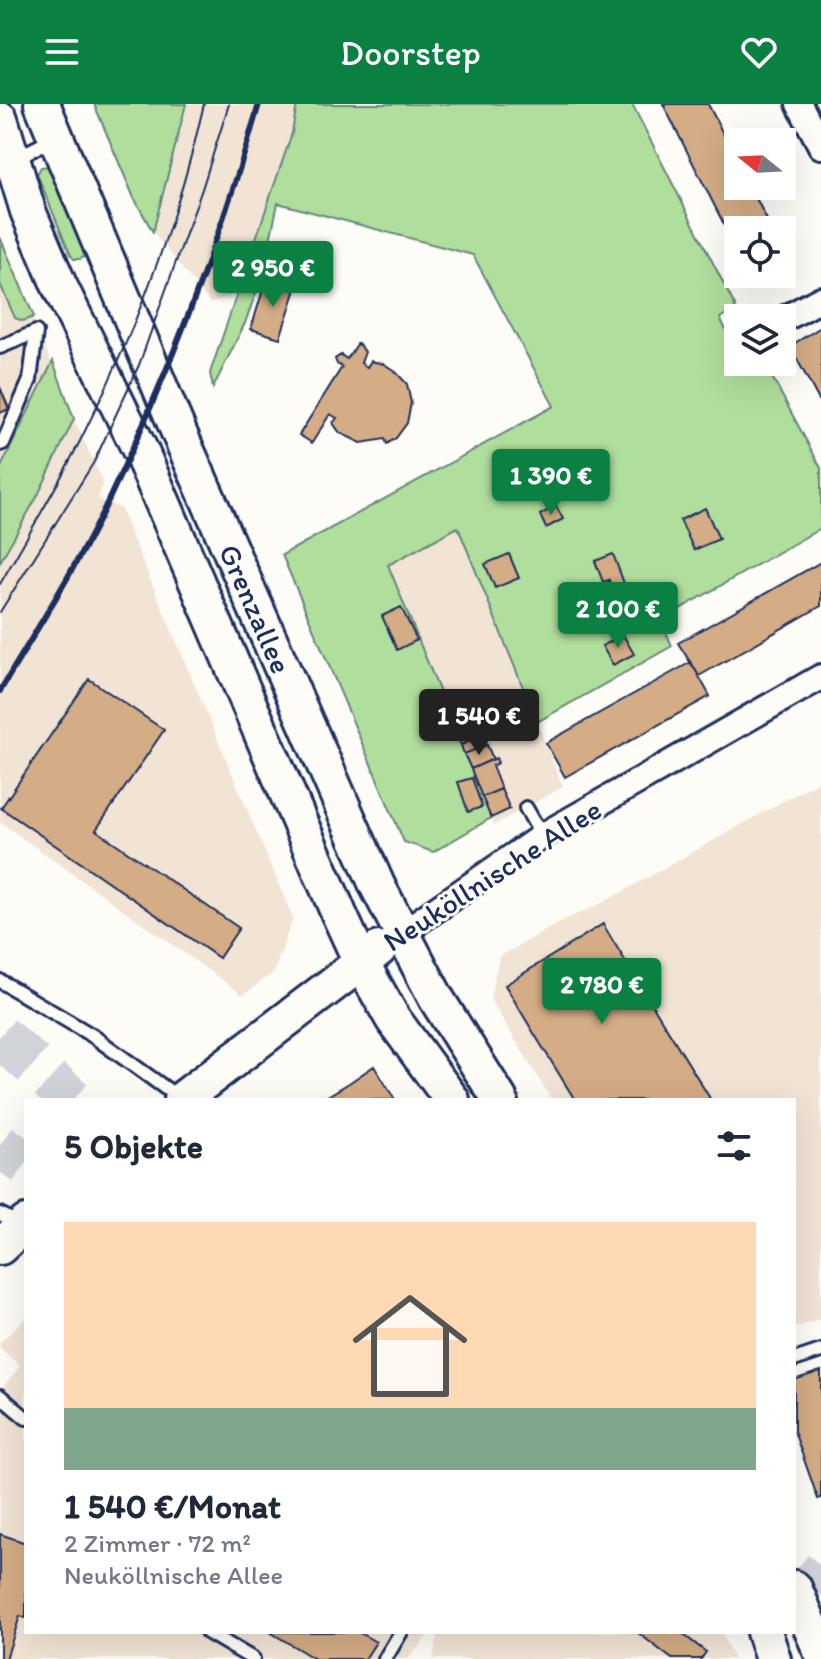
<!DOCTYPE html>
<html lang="de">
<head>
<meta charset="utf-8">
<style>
	:root { --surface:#fff; --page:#f6f6f7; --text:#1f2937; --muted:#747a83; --accent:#0b8043 }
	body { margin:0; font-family:Itim,sans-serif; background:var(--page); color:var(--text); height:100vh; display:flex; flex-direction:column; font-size:30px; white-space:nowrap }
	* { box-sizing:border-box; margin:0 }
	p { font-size:26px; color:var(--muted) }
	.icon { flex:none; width:44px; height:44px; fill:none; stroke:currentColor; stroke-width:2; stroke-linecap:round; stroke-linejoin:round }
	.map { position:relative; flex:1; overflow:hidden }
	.sheet { position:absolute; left:24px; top:994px; width:772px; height:536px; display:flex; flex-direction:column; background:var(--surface); border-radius:0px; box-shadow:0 8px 32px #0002 }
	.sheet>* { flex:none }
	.needle { width:52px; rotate:288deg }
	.controls { position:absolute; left:724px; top:24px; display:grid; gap:16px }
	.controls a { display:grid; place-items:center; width:72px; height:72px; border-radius:0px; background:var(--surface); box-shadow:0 8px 32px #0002; font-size:40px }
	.price { position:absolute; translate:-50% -68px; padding:0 18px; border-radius:8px; background:var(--accent); color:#fff; font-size:26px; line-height:52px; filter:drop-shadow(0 2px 4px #0008) }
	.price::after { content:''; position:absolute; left:50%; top:48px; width:24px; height:18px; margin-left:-12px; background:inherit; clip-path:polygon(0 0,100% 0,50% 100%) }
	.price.current { background:#222; color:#fff }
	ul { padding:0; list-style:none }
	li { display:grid; align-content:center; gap:16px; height:424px; padding:0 40px }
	li span { display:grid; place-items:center; height:248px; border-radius:0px; color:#555 }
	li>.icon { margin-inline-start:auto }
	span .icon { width:144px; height:144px; fill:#fffc; stroke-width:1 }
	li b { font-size:34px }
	h2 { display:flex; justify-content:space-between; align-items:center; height:96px; padding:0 40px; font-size:34px }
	header { display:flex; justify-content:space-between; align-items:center; height:104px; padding:0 40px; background:var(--accent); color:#fff; font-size:36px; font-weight:600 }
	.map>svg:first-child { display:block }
	.built { fill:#f1e4d5 }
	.green { fill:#b0de9c; stroke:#66867d; stroke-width:2 }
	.building { fill:#d4ac85; stroke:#1b2f5e; stroke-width:2 }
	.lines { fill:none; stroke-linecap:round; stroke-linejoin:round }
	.highway-tunnel { stroke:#d0d3d8; stroke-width:44; stroke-dasharray:44 22; stroke-linecap:butt }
	.lane-casing { stroke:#1b2f5e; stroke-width:18 }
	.street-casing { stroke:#1b2f5e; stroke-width:30 }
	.secondary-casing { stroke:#1b2f5e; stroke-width:40 }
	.lane { stroke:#fdfcf7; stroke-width:12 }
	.street { stroke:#fdfcf7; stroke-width:24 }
	.secondary { stroke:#fdfcf7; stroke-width:34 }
	.tram { stroke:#1b2f5e; stroke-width:2 }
	.rail { stroke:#1b2f5e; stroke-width:6 }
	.labels { text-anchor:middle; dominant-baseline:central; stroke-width:6; stroke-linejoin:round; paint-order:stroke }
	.street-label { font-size:30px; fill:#1b2f5e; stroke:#fdfcf7 }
</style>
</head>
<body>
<header><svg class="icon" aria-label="menu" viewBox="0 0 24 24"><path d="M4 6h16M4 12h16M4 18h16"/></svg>Doorstep<svg class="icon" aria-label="heart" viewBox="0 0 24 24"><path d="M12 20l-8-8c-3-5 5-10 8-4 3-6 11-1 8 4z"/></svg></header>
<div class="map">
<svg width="821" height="1555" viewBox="0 0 821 1555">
	<rect width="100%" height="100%" fill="#fdfcf7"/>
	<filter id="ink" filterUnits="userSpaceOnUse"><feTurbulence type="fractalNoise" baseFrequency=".0125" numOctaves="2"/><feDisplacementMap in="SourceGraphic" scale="16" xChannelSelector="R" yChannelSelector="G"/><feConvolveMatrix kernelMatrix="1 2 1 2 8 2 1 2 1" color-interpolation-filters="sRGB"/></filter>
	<g filter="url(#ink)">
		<path class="built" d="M186,0h111l-5,28 -55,162 -27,9 -57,-71z
			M0,133l74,182 29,63 -5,17 22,9 173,410 -19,54 -31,23 -243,-173z
			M458,422l105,261 -69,38 -106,-260z
			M821,676v539l-27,9v-228h-242l-62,-101 9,-42 67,-38 38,-17z
			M26,1213v315h405l-23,27h-408v-268l20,-25 -20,-18v-5z
			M438,1528h283l13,27h-301z"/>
		<path class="green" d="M94,0h92l-33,128 -19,-34z
			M297,0h335l104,204 -16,10 6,12 7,1 5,9v22h26l57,106v60l-160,92 11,26 -135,76 -79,-195 -70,38 103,253 -58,34 -29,-10 -122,-287 272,-149 -81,-151 -195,-52 -15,70 -18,50 -32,65 -3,-15 82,-240z
			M51,62l37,89 -8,4h-6l-4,-5 -33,-80 4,-7z
			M0,133l34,80 -11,4 -8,-3 -15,-34z
			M53,257l21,58 -36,76 -38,67v-93z"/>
		<path class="building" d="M663,0h45l30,59v23h12l22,44h-34v22z
			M266,176l30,9 -16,49 -29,-9z
			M821,223v77l-31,-58z
			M358,239l7,9 -4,11 6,4 4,-6 13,3 11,7 12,13 4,19 -4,20 -11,15 -9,6 -2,-5 -24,4 -21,-10 -7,-10 4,-5 -7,-4 -18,29 -13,-8 43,-68 -5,-3 -2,-5 6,-4 6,4z
			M0,283l9,22 -9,4z
			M556,402l7,13 -17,9 -6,-13z
			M705,404l14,31 -25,11 -14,-30z
			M509,450l10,24 -24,10 -10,-24z
			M613,450l12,32 -13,5 -3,-11 -6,2 -8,-21z
			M821,458v44l-122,70 -21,-33z
			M401,503l16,33 -20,10 -15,-34z
			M623,531l11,19 -21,11 -11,-19z
			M691,558l19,34 -145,81 -19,-34z
			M89,575l75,51 -68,100 143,98 -20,30 -218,-150z
			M477,619l6,13 -22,9 -6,-13z
			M483,632l4,9 -23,9 -3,-9z
			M487,641l6,14 -22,10 -7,-15z
			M496,654l2,5 -6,3 9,23 -19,8 -11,-28z
			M472,674l10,29 -14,5 -10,-30z
			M501,685l9,20 -19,9 -9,-21z
			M603,820l7,12 101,164h-136l-40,-65 -30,-50z
			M374,962l21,34h-74l28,-17z
			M821,1267v127l-3,1 -24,-68v-51z
			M0,1430l26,9v75l-6,-2 -14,43h-6z
			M270,1528h88l18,10 -11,17h-50z
			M637,1528h43l26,20 -5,7h-29z"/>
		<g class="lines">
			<path class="highway-tunnel" d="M0,932l73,64
				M0,1041l26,19
				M794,1468l27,23"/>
			<g class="lane-casing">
				<path id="lane" d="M16,54l37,-19
					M0,243l36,-15 -6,48 -27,63 -3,1
					M526,704l16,28
					M0,877l93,55 86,62
					M0,1110l20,10
					M794,1256l27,-9
					M0,1292l26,22
					M207,1528l46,27
					M385,1555l16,-27"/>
			</g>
			<g class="street-casing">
				<path id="street" d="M799,0l22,42
					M782,216l39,-21
					M402,829l140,-97 279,-159"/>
			</g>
			<g class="secondary-casing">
				<g id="secondary">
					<path id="s1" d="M42,0l138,331 197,450 59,113 64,102"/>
					<path d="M0,15l28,92 31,74 82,167 198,462 22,48 32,57 59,81"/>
					<path d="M181,996l198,-151"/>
					<path d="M0,1143l26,-24"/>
					<path d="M794,1484l27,63"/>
					<path d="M764,1528l9,27"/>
				</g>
			</g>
			<use href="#lane" class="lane"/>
			<use href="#street" class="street"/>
			<use href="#secondary" class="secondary"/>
			<path class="tram" d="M0,480c28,-49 58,-98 83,-149 53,-105 95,-216 121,-331
				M0,508l94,-150 45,-97 63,-176 27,-85"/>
			<path class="rail" d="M0,587c37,-62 77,-125 108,-190 61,-128 112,-261 151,-397"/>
		</g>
	</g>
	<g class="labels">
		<g class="street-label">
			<text stroke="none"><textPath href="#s1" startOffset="548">Grenzallee</textPath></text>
			<text transform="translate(492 771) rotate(-33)">Neuköllnische Allee</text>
		</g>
	</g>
</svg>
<div class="controls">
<a><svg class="needle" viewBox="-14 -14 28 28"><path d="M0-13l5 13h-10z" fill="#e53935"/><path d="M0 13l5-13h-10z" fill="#747a83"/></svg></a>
<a><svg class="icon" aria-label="locate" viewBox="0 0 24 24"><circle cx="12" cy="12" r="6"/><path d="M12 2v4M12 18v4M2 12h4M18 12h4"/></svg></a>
<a><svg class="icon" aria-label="layers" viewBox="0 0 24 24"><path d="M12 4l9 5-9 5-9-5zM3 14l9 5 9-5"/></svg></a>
</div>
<b class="price" style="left:273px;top:205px">2 950 €</b>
<b class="price" style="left:551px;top:413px">1 390 €</b>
<b class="price" style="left:618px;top:546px">2 100 €</b>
<b class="price current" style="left:479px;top:653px">1 540 €</b>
<b class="price" style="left:602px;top:922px">2 780 €</b>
<section class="sheet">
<h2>5 Objekte<svg class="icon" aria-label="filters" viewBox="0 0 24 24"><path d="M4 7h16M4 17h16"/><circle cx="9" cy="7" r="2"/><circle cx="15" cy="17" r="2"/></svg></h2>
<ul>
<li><span style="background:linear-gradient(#ffd9b3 75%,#7fa58c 0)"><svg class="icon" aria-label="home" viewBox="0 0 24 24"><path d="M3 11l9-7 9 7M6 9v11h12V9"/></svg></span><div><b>1 540 €/Monat</b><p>2 Zimmer · 72 m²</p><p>Neuköllnische Allee</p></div></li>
</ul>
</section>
</div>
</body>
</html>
